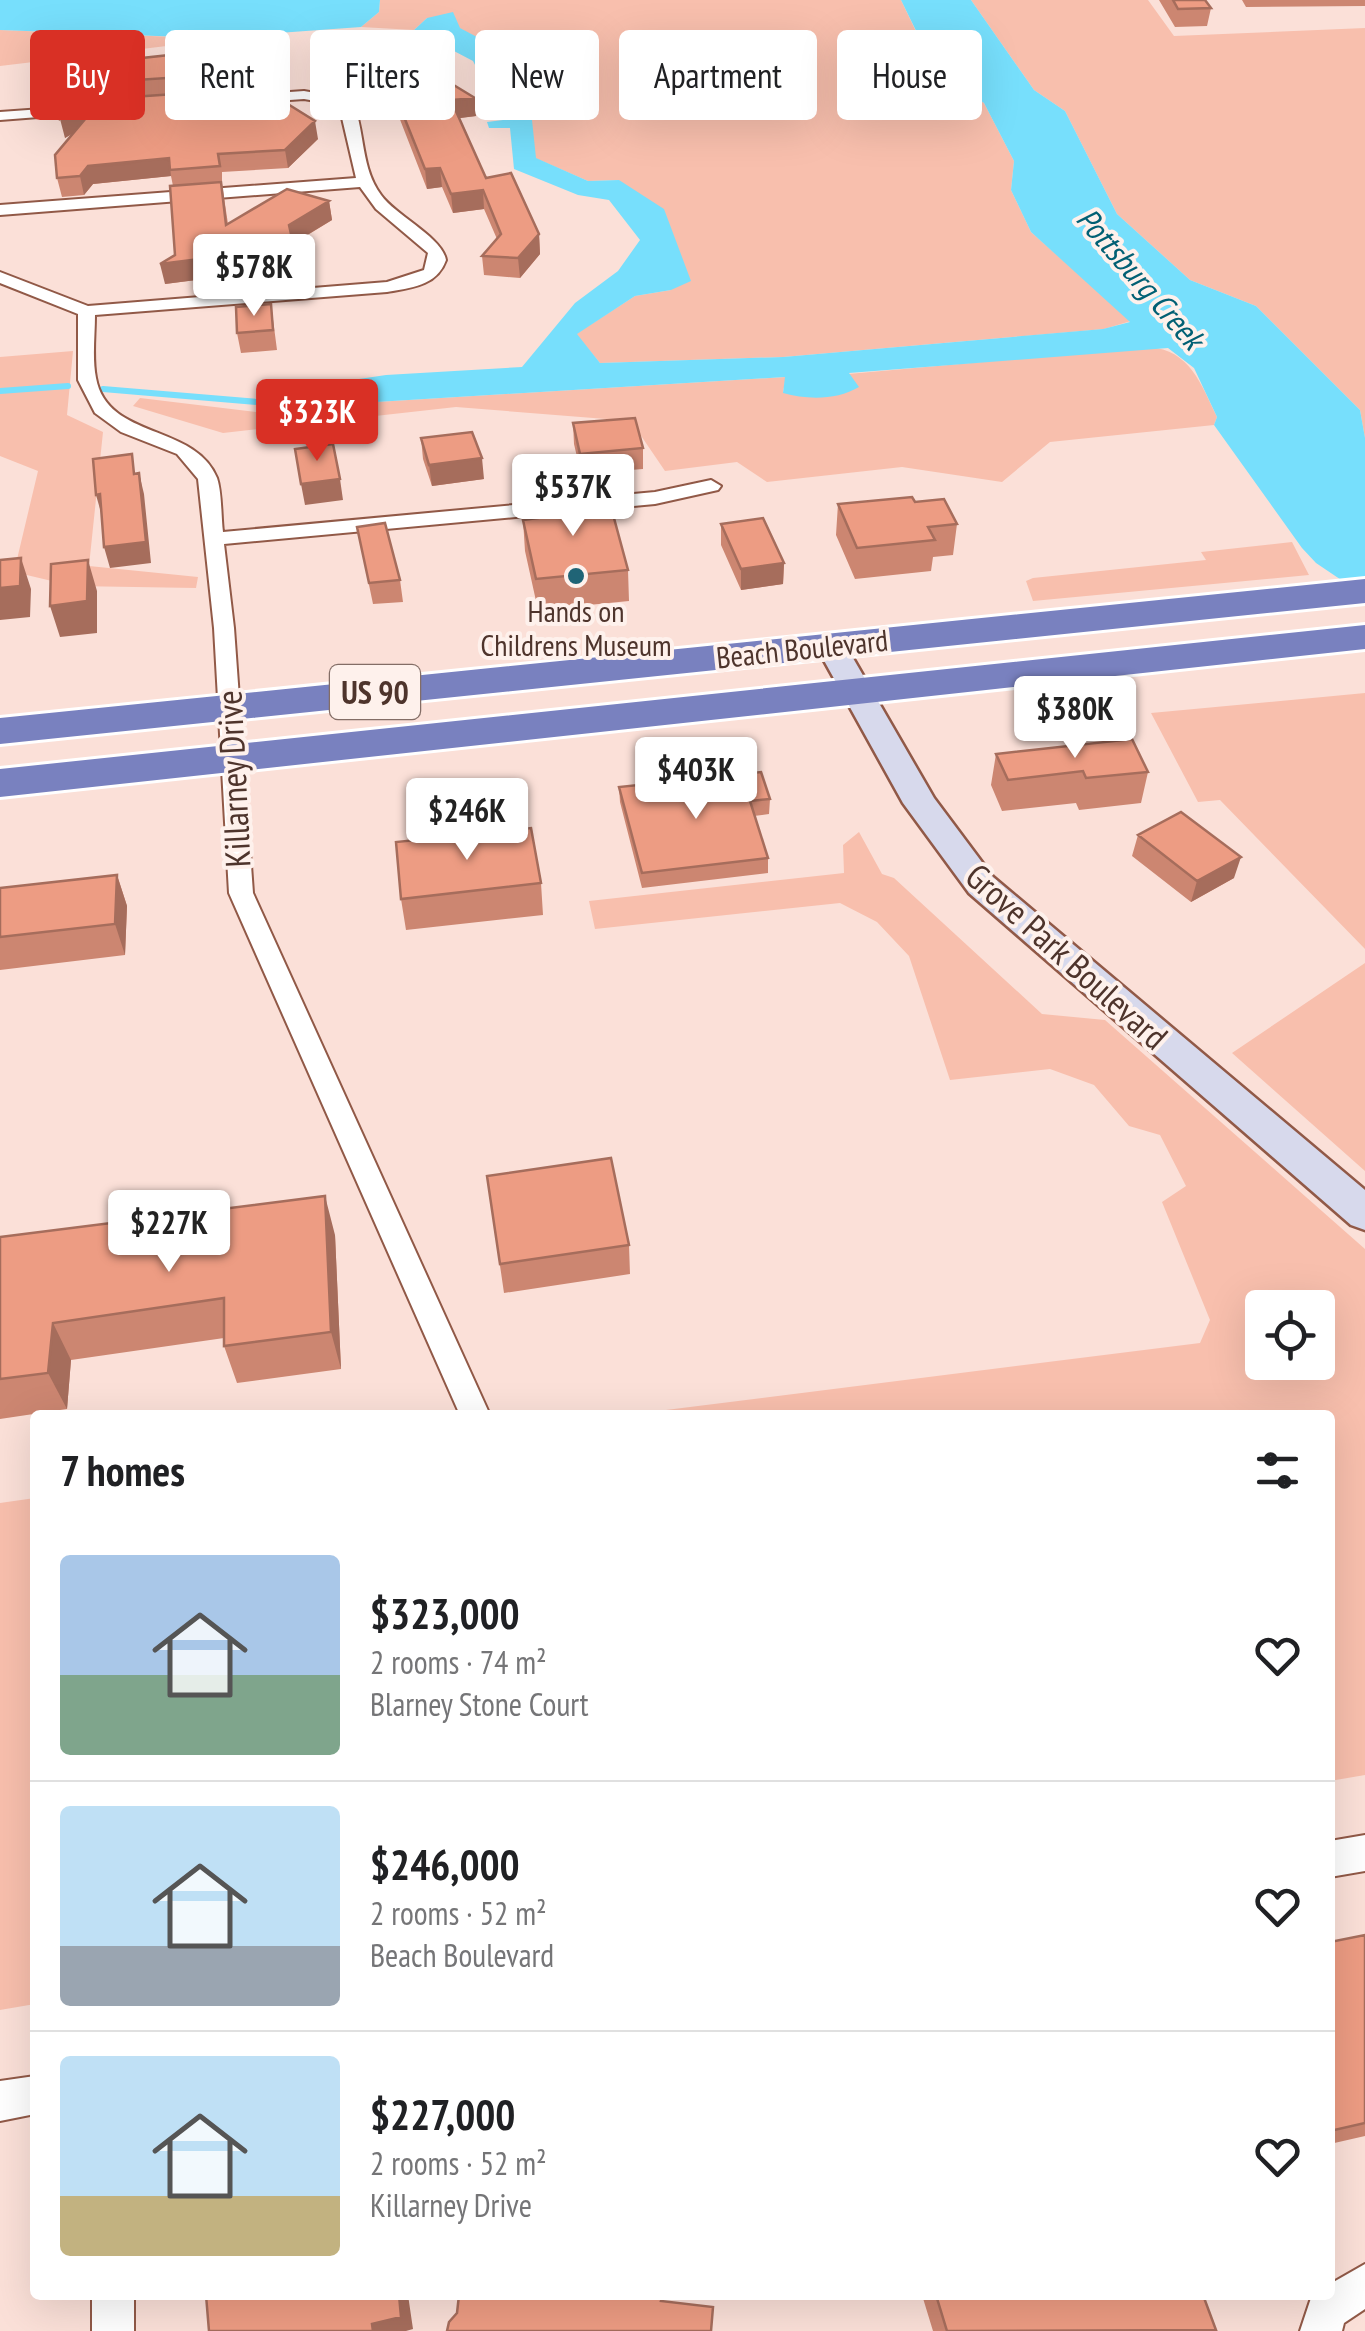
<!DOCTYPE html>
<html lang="en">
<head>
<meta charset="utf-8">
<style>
	:root { --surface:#fff; --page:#f2f2f2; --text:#202124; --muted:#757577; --line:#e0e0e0; --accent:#d93025 }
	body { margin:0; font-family:"PT Sans Narrow",sans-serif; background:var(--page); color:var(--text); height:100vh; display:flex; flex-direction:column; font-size:38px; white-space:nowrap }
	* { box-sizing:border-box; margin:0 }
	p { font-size:32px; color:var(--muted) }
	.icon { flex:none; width:55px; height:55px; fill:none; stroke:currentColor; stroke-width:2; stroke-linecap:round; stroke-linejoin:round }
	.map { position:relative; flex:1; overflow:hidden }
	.panel { position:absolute; left:30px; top:1410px; width:1305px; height:890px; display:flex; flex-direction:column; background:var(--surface); border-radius:10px; box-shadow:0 10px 40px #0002 }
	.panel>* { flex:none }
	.top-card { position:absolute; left:30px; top:30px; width:1305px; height:90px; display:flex; gap:20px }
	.fabs { position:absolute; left:1245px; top:1290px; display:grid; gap:20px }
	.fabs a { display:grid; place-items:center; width:90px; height:90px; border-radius:10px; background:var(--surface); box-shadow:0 10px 40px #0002; font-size:50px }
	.price { position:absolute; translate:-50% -85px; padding:0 22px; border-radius:10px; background:#fff; color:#222; font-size:32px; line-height:65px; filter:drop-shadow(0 2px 5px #0008) }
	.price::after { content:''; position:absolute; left:50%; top:60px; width:30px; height:22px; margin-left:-15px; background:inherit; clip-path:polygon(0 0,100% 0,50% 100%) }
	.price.on { background:var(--accent); color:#fff }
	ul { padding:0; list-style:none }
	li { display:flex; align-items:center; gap:30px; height:250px; padding:0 30px }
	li+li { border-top:2px solid var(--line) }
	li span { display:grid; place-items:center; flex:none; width:280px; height:200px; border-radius:10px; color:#555 }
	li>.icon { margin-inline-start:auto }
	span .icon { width:120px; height:120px; fill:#fffc; stroke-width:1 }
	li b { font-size:42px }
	h2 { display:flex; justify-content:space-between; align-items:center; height:120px; padding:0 30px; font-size:42px }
	.tag { padding:0 35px; border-radius:10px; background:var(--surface); box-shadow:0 10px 40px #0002; font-size:35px; line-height:90px }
	.tag.on { background:var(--accent); color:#fff }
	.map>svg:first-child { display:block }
	.green { fill:#f8bfad; fill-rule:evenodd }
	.water { fill:#77dffc }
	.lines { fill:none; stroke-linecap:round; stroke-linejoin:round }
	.stream { stroke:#77dffc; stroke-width:6 }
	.street-casing { stroke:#915947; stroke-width:4 }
	.secondary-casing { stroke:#915947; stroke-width:5 }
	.highway-casing { stroke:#fff; stroke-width:6 }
	.street { fill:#fff; fill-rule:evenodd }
	.secondary { fill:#d7d9ec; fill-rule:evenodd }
	.highway { fill:#7981bf; fill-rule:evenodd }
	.wall { fill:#cc8671 }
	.shaded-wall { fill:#a66d5c }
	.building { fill:#ed9c83; stroke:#a66d5c; stroke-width:2.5 }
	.poi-dot { fill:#206476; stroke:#fef1ec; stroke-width:4 }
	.labels { text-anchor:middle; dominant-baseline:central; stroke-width:8; stroke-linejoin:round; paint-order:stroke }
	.far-poi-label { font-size:30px; fill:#4e342c; stroke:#fef1ec }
	.far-street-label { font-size:30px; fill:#4e342c; stroke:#fef1ec }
	.far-water-label { font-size:32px; font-style:italic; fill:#026074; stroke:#fef1ec }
	.shield { fill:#fef1ec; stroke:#836d66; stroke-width:2.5 }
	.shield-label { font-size:32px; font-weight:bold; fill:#4e342c }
	.street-label { font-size:35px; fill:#4e342c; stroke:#fef1ec }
</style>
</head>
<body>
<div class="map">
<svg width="1365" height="2331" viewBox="0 0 1365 2331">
	<rect width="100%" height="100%" fill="#fbe0d8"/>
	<path class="green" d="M380,0h521l21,44 34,40 28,19 30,58 -3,29 20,42 100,89 -27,8 -321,28 -183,6 -24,-29 59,-38 36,-6 -52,-110 -31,1 -53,-23 -9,-95 -67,-35 -32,-10 -13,12 -53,-3 18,-15z
		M971,0h177l26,36 191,-8v410l-5,-28 -104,-104 -66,-26 -73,-66 -52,-103 -31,-21z
		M0,30l176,7 -1,8 -175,21z
		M1149,347c41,3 52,37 68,70l-3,8 -164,17 -48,40 -100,-15 -135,15 -30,-20 -72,9 -34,-50 -175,-14 -233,26 -90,-27 7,-8 157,19 63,-14 426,-26 -3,15 65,-18z
		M73,351l-6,64 36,17 -14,134 109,11 -2,11 -123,-2 -59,-14 24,-101 -38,-15v-99z
		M1292,542l17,33 -276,26 -7,-20 7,-3 173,-18 -5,-8z
		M1365,693v256l-145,-149 -22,2 -47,-89z
		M859,832l23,42 12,4 148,136 63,6 260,229v526l-35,6v-366h-704l574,-72 10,-23 -48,-118 24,-16 -26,-51 -31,-9 -35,-41 -44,-16 -100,11 -41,-124 -32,-34 -37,-19 -245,26 -6,-28 255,-28 -1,-28zM1262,1308h56v54h-56z
		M1365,963v208l-133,-118z
		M35,1498v506l-35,6v-507z"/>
	<path class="water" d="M0,0h380l-1,12 -18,15 -152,11 -209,-8z
		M901,0h70l63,90 31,21 52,103 73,66 66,26 104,104 5,28v158l-49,-33 -14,-15 -88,-123 3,-8 -23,-49 -26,-20 -319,25 10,14c-22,13 -51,13 -76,6l2,-16 -425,26 -29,-7 1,-13 54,-8 136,-8 53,-64 43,-32 22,-31 -31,-40 -31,-5 -64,-26 -4,-41h-21l-2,-6 16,-2 -30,-59 -59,-31 13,-12 26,-6 7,16 66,35 10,95 52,23 31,-1 45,29 27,72 -20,9 -36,6 -58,38 23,29 183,-6 320,-28 27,-7 -99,-90 -20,-42 3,-29 -30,-58 -28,-19 -34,-41z"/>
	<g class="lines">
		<path class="stream" d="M103,389l202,17 26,-10
			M0,391l68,-5"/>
		<g class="street-casing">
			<path id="street" d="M304,91l45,8 5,6c11,29 7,63 27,90 15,21 61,42 65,65 -9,26 -36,28 -59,32l-292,23c0,20 -3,43 1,63 11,62 99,45 121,100 5,15 4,38 6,54l432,-40 56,-12 10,6 -3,4 -63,14 -431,40 10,84 19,265 237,522h-30l-231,-522 -15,-265 -16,-149 -21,-25 -56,-22 -26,-19 -17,-33v-66l-78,-31v-11l88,34 299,-24 37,-12 4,-17 -52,-44 -16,-22 -360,28v-10l356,-27 -17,-73 -35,-6 -59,4 -7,-4 7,-4z
				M98,105l5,1v6l-103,8v-8z
				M1365,1835v36l-35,6v-36z
				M35,2076v38l-35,7v-40z
				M1365,2264v45l-21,14 -2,8h-42l12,-36h18v-11z
				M92,2295h42v36h-42z"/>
		</g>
		<g class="secondary-casing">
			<path id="secondary" d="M831,637l11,2 4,7 88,152 59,79 372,313v40l-14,-5 -382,-332 -66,-90 -87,-157 4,-7z"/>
		</g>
		<g class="highway-casing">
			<path id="highway" d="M1365,579v24l-1365,141v-26z
				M1365,625v24l-1365,148v-28z"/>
		</g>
		<use href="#street" class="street"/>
		<use href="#secondary" class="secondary"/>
		<use href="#highway" class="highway"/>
	</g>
	<path class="wall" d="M1159,0h46l6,8 -4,18 -32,1z
		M1242,0h123v6l-119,1z
		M106,62l170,9 7,30 35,38 -30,29 -66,4v12l6,40 101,-23 3,19 -39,24 4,23 -132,17 10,-29 -2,-69 -2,-10 -78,8 -9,11 -22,2 -5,-19 17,-46 -9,6 -2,-37 -4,-16z
		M382,62l94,54 -17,2 27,60 53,56 1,20 -20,24 -36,-3 -2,-19 15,-17 -13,-30 -31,4 -11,-26 -15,2 -42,-108z
		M271,304l6,46 -36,3 -4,-20z
		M573,423l70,25v21l-62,5 -7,-30z
		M421,438l63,41 -52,7 -9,-27z
		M533,499l48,10 47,61 1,31 -91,9 -13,-59 -2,-31 12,-1z
		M915,502l42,22 -4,31 -20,2 -2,14 -76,8 -19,-44 2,-31z
		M721,524l63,39 -1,21 -42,6 -20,-45z
		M357,527l43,53 3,22 -30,2z
		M996,754l152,18 -7,31 -62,7 -3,-7 -74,8 -11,-26z
		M619,787l151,12 -1,15 -15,2 14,42v15l-126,15 -22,-86z
		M1138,835l96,43 -43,24 -59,-46z
		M117,875l10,31 -2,49 -125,15v-82z
		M541,883l2,32 -137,15 -5,-31z
		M487,1176l142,69 1,29 -126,19z
		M335,1235l6,134 -104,14 -13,-37v-8l-153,22 -4,49 -67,10v-182z
		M1365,1935v201l-35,8v-202z
		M922,2295h281l11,36h-281z"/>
	<path class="shaded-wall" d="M98,98l4,19 -37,21 -5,-19z
		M475,98l1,18 -23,3 -2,-19z
		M315,121l3,18 -30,29 -3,-18z
		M169,158l2,18 -78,8 -9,11 -4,-19 8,-10z
		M440,168l2,19 -15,2 -2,-20z
		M483,190l1,19 -31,4 -2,-19z
		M329,201l3,19 -40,24 -3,-19z
		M539,234l1,20 -20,24 -2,-20z
		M294,247l3,20 -132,17 -5,-20z
		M482,458l2,21 -52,7 -3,-21z
		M139,473l5,21 7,69 -41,5 -6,-21z
		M340,479l3,21 -38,5 -4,-21z
		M100,494l2,22 -6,-21z
		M21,558l10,31 -1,28 -30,3v-32z
		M88,560l9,31v42l-37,4 -10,-31z
		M784,563l-1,21 -42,6v-21z
		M1241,857l-7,21 -43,24 6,-21z
		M117,875l10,31 -2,49 -10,-31z
		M325,1196l10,39 6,134 -10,-37z
		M53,1323l18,37 -4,49 -19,-36z
		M399,2295h9l5,34 -7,2h-33l-1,-7z"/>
	<path class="building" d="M1173,0h32l6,8 -33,1z
		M270,44l6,27 -217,14 -1,-21 18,-2v-3l29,-2v5z
		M406,56l69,42 -24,2 35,78 25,-5 28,61 -21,24 -36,-2 19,-22 -18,-44 -32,4 -11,-26 -15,1 -43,-107z
		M279,87l4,14 32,20 -30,29 -67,4 2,12 -50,4 -1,-12 -81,8 -8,10 -23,2 -2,-23 47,-56z
		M98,98l-38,21 -1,-18z
		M221,182l5,43 61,-36 42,12 -40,24 5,22 -134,17 15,-9 -5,-69z
		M271,304l2,26 -36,3 -1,-26z
		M635,418l8,30 -63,6 -7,-31z
		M472,432l10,26 -53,7 -8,-27z
		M333,444l7,35 -39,5 -6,-35z
		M132,454l2,20 5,-1 7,69 -42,5 -4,-53 -4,1 -3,-36z
		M577,495l4,14 30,-2 17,63 -92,9 -13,-59 15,-2 -5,-19z
		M912,497l3,5 29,-3 13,25 -29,3 7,13 -78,8 -19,-44z
		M763,518l21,45 -43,6 -20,-45z
		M385,523l15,57 -31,3 -12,-56z
		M21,558l-1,28 -20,2v-28z
		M88,560l-1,41 -37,5 1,-42z
		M1132,739l16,33 -62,6 -3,-7 -75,9 -12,-26z
		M761,772l9,27 -20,2 18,57 -126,15 -23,-86z
		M1181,812l60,45 -44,24 -59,-46z
		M531,828l10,55 -140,16 -5,-57z
		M117,875l-2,49 -115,13v-49z
		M611,1158l18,87 -129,19 -13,-88z
		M325,1196l6,136 -107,14v-48l-171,25 -5,50 -48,6v-142z
		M1365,1935v188l-35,8v-189z
		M206,2295h193l2,22 -29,7 1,7h-164z
		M459,2295h204l-2,6 52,6 -2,24h-264l2,-9 8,-9z
		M936,2295h267l13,35 -269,1z"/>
	<circle class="poi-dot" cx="576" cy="576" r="10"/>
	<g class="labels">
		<g class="far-poi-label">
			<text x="576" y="610">Hands on<tspan x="576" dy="34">Childrens Museum</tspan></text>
		</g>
		<g class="far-street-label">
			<text transform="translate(802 648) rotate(-6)">Beach Boulevard</text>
		</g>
		<g class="far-water-label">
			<text transform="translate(1141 278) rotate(49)">Pottsburg Creek</text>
		</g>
		<rect class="shield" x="330" y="665" width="90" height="54" rx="8"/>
		<g class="shield-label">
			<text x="375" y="692">US 90</text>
		</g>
		<g class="street-label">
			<text transform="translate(233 779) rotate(-93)">Killarney Drive</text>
			<text transform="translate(1067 956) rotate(42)">Grove Park Boulevard</text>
		</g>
	</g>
</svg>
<div class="fabs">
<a><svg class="icon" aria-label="locate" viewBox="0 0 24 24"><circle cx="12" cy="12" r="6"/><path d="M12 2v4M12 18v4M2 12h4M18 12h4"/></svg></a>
</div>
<b class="price" style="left:254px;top:319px">$578K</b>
<b class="price on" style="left:317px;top:464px">$323K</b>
<b class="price" style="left:573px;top:539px">$537K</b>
<b class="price" style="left:1075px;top:761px">$380K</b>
<b class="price" style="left:696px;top:822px">$403K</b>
<b class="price" style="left:467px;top:863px">$246K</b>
<b class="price" style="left:169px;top:1275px">$227K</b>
<div class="top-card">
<a class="tag on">Buy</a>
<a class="tag">Rent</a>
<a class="tag">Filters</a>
<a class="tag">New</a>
<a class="tag">Apartment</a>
<a class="tag">House</a>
</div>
<section class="panel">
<h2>7 homes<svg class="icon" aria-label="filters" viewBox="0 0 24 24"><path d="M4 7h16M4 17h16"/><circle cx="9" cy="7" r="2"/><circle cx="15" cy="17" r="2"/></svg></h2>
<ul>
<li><span style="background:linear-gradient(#a9c7e8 60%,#7fa58c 0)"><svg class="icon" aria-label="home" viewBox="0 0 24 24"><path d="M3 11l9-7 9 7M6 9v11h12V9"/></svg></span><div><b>$323,000</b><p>2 rooms · 74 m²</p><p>Blarney Stone Court</p></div><svg class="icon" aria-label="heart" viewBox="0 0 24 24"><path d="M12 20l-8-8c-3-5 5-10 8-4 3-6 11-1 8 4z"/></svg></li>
<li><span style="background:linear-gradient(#bfe0f5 70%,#9aa5b1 0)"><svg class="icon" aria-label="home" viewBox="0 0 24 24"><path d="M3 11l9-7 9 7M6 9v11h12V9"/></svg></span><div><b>$246,000</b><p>2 rooms · 52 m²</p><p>Beach Boulevard</p></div><svg class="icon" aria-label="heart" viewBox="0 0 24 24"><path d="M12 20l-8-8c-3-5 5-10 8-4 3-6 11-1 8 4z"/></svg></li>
<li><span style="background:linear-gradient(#bfe0f5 70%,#c2b280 0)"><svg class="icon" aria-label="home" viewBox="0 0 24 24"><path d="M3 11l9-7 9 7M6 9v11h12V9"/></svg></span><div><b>$227,000</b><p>2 rooms · 52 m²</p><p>Killarney Drive</p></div><svg class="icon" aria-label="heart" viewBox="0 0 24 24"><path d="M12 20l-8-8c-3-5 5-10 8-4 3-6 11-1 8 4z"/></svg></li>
</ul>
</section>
</div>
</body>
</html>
